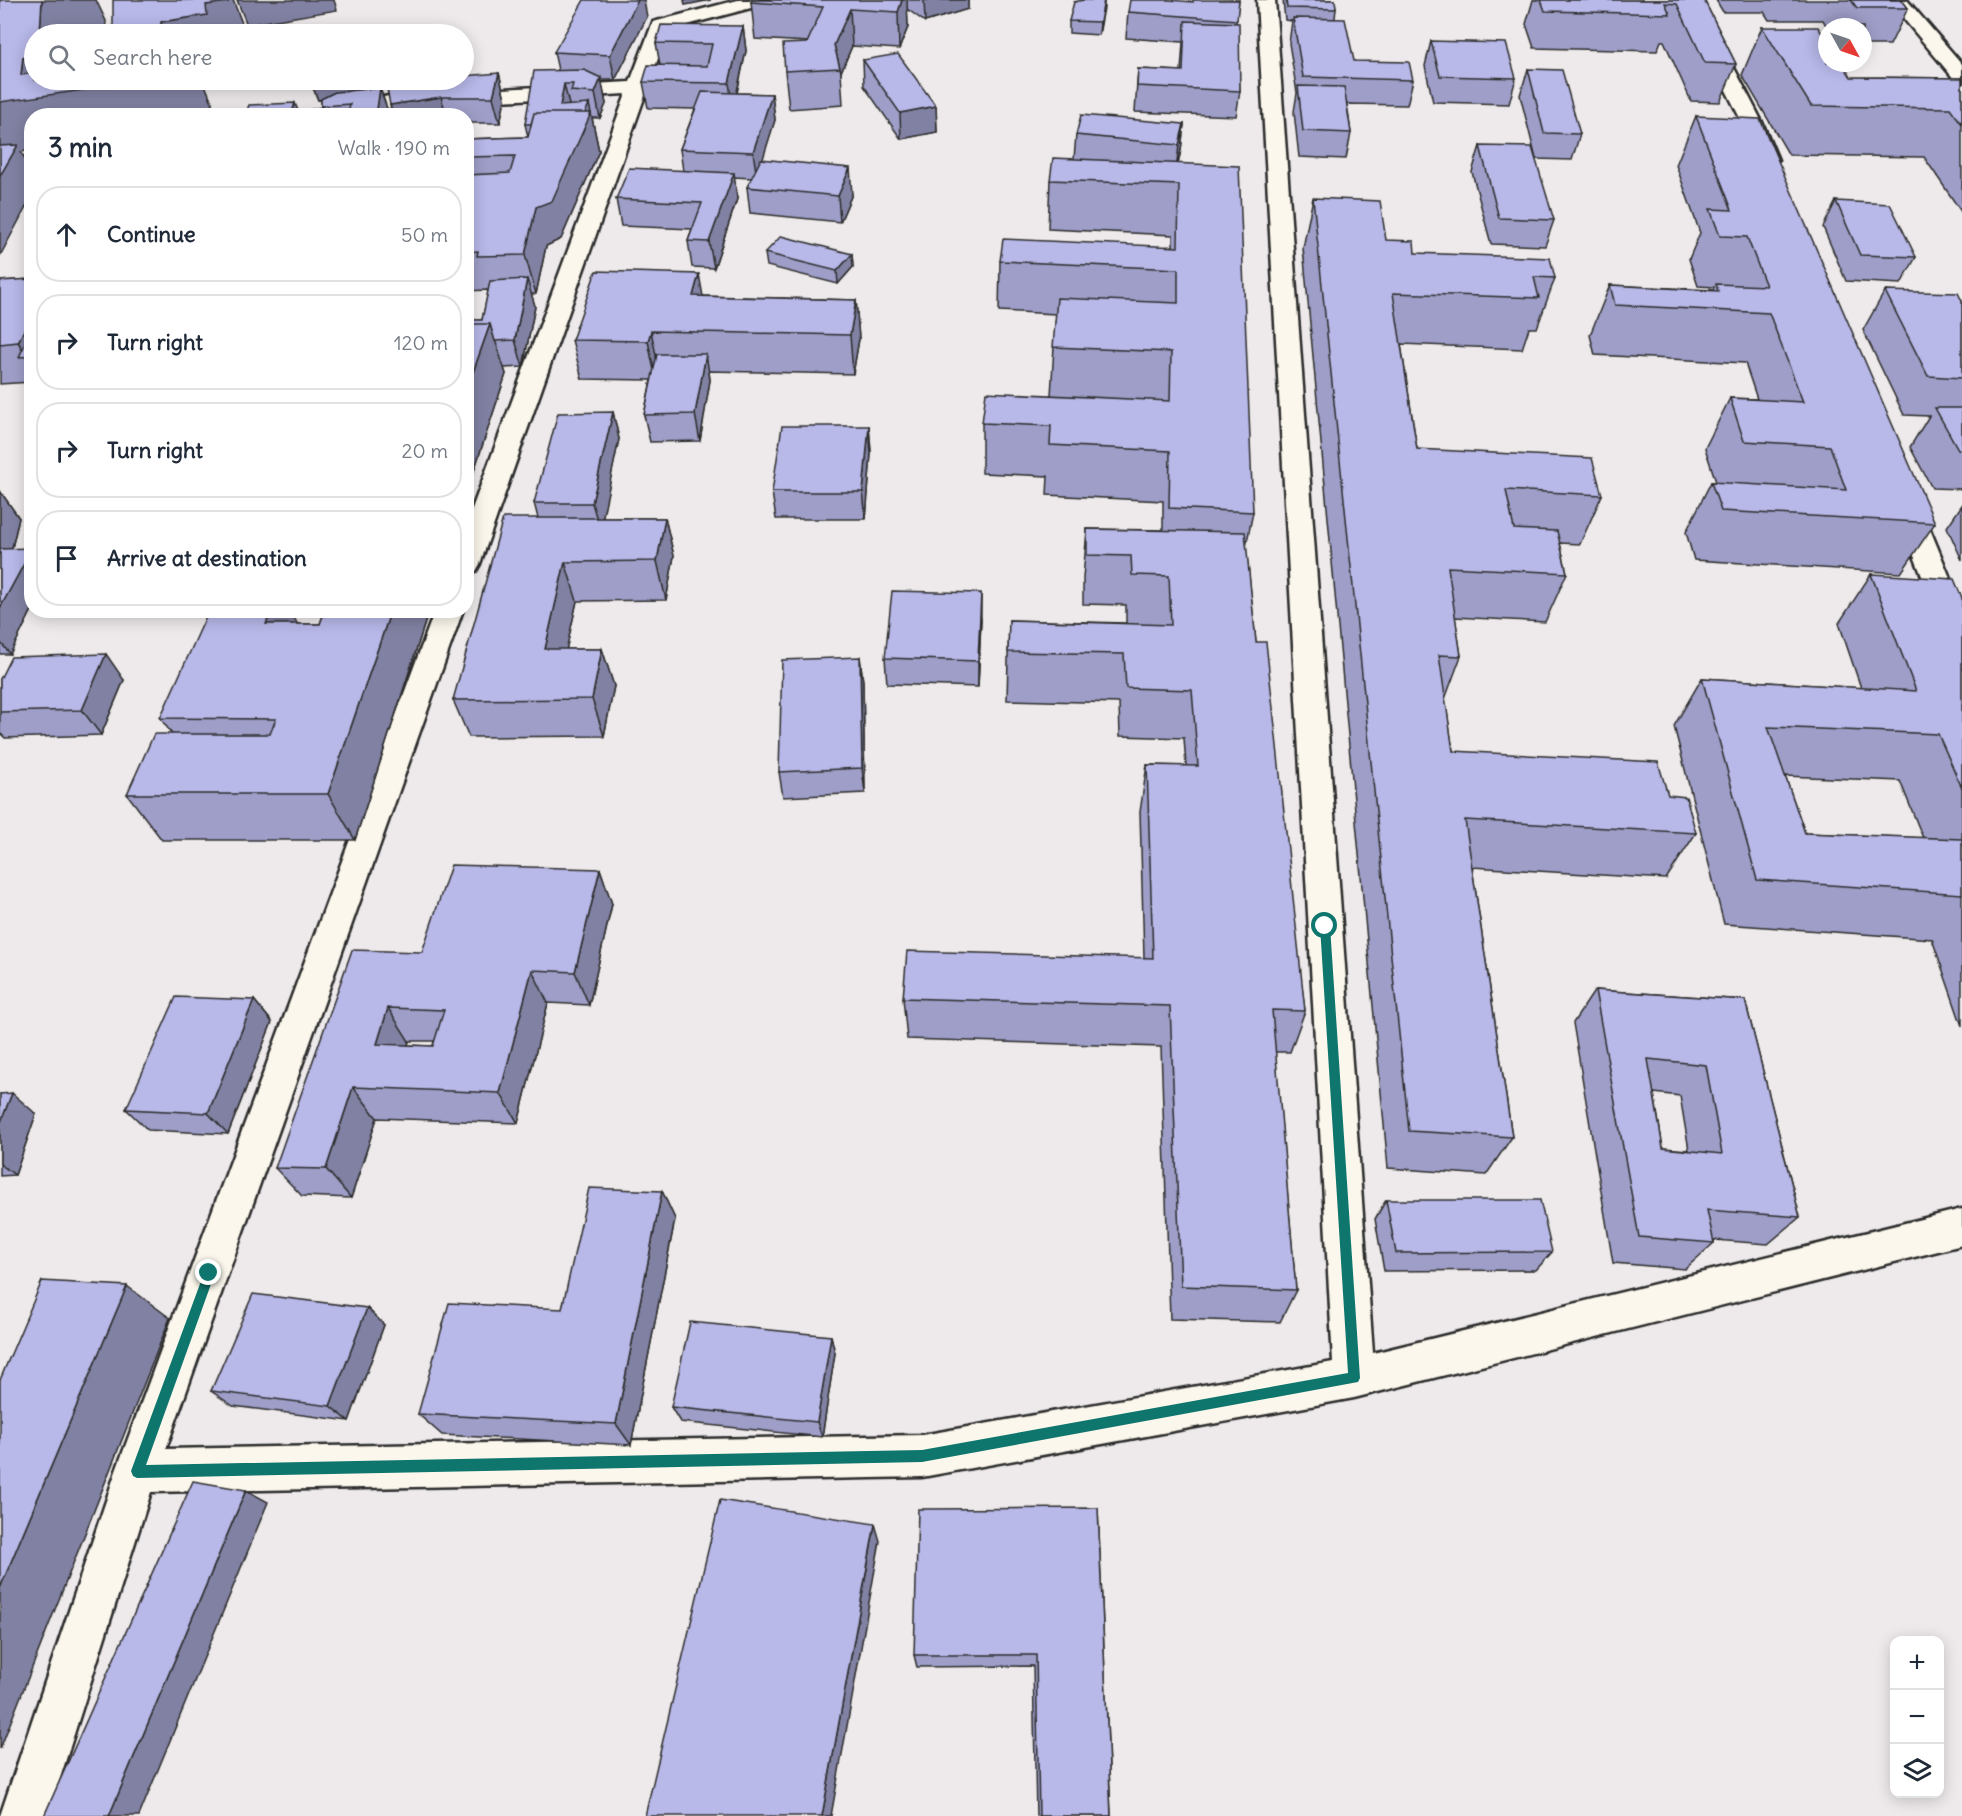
<!DOCTYPE html>
<meta charset="utf-8">
<style>
:root{--surface:#fff;--page:#f2f2f3;--text:#1f2937;--muted:#747a83;--line:#e0e1e3}
body{margin:0;font-family:Delius,sans-serif;background:var(--page);color:var(--text)}
.controls{position:absolute;right:18px;bottom:18px;display:grid;overflow:hidden;border-radius:12px;box-shadow:0 3px 15px #0003}
.controls button{width:54px;height:54px;display:grid;place-items:center;padding:0;border:0;border-bottom:2px solid var(--line);background:var(--surface);color:var(--text);font:30px sans-serif}
.compass{position:absolute;left:1818px;top:18px;width:54px;height:54px;border-radius:50%;background:var(--surface);box-shadow:0 3px 15px #0003;rotate:130deg}
.stop{position:absolute;width:18px;height:18px;margin:-14px;border:4px solid #0f766e;border-radius:50%;background:#fff}
.stop.end{background:#0f766e;border-color:#fff;box-shadow:0 2px 6px #0008}
.list{margin:0;padding:0;list-style:none}
h2{display:flex;justify-content:space-between;align-items:center;height:78px;margin:0;padding:0 24px;font-size:26px}
h2 small{font-size:20px;font-weight:400;color:var(--muted)}
.list li{display:grid;grid-template-columns:39px 1fr auto;gap:18px;align-items:center;box-sizing:border-box;height:96px;margin:0 12px 12px;padding:0 12px;border:2px solid var(--line);border-radius:24px}
.list b{display:block;font-size:22px;white-space:nowrap}
.list em{font-size:20px;font-style:normal;color:var(--muted)}
.icon{flex:none;width:33px;height:33px;fill:none;stroke:currentColor;stroke-width:2;stroke-linecap:round;stroke-linejoin:round}
.map{position:relative;flex:none;width:1962px;height:1816px;overflow:hidden}
.search{position:absolute;background:var(--surface);box-shadow:0 3px 15px #0003;left:24px;top:24px;width:450px;height:66px;display:flex;align-items:center;gap:15px;box-sizing:border-box;padding:0 21px;border-radius:33px;color:var(--muted);font-size:22px}
.panel{position:absolute;background:var(--surface);box-shadow:0 3px 15px #0003;left:24px;top:108px;width:450px;height:510px;border-radius:24px}
.map>svg:first-child{display:block}
</style>
<div class="map">
<svg width="1962" height="1816" viewBox="0 0 1962 1816">
<rect width="100%" height="100%" fill="#eeeaeb"/>
<filter id="ink" filterUnits="userSpaceOnUse"><feTurbulence type="fractalNoise" baseFrequency=".0167" numOctaves="2"/><feDisplacementMap in="SourceGraphic" scale="12" xChannelSelector="R" yChannelSelector="G"/><feConvolveMatrix kernelMatrix="1 2 1 2 8 2 1 2 1" color-interpolation-filters="sRGB"/></filter>
<g filter="url(#ink)">
<g fill="none" stroke-linecap="round" stroke-linejoin="round">
<defs>
<path id="minor" d="M738,0h31l-3,4 -98,26 -188,534 -4,7 -10,2v-48l160,-431 -232,13 -44,9h-44l3,-4 7,-2 78,-15 236,-13 23,-60z
M1257,0h18l98,1353 589,-144v36l-608,153 -432,79 -771,15 -103,324h-48l116,-345 319,-861h28l-297,839 756,-14 411,-73z
M1681,0h18l63,122 16,38 -3,4 -7,2 -7,-2 -3,-4 -16,-38z
M1905,491l9,3 4,6 44,107v45l-10,-3 -4,-7 -56,-142 4,-6z"/>
<path id="tertiary" d="M1888,0h19l55,64v18l-7,-2z"/>
</defs>
<!-- minor casing -->
<use href="#minor" stroke="#2b2b2b" stroke-width="5"/>
<!-- tertiary casing -->
<use href="#tertiary" stroke="#2b2b2b" stroke-width="5"/>
<!-- minor -->
<use href="#minor" fill="#fbf7ec" fill-rule="evenodd"/>
<!-- tertiary -->
<use href="#tertiary" fill="#fbf7ec" fill-rule="evenodd"/>
</g>
<!-- wall -->
<path fill="#9e9ec8" stroke="#2b2b2b" stroke-width="1.5" fill-rule="evenodd" d="M752,0h216v9l-43,13 -18,-13 1,18 -9,22 -47,-3 -11,26 2,33 -54,4 -4,-38 22,-29 -52,-3 -4,-37z
M1083,0h21l-5,35 -30,-2v-12z
M1239,0l-3,23 4,68 -4,25 -101,-4 3,-43 43,2 2,-29 -57,-4 2,-26 65,-10z
M1283,0h52l1,9 -1,9 19,43 59,19 -6,25 -60,-1 4,29 -5,26 -47,-2 -5,-45 3,-19 -8,-50 3,-22 -7,-1z
M1533,0h171l32,64 -16,38 -29,-1 -27,-60h-3l-4,10 -123,-3 -8,-24z
M1716,0h186l6,8 -18,37h-27v-18h-36l-4,-7h-54l-5,-8h-41z
M647,17l-32,63h-14l5,24 -6,14h-8l7,33 -38,88 -15,7 -10,48h-5l4,12 -12,61 -19,1 2,6 -40,121v-175h16l6,-27 -1,-3 -21,1v-152l62,-2 -3,-13 33,-54 -4,-18z
M743,26l3,25 -9,42 35,1 3,26 -13,39 90,35 -12,28 -90,-9 -3,-26 5,-9 -18,-1 3,22 -23,69 -22,-1 -4,-26 4,-12 -71,-3 -5,-27 67,-28 -3,-22 15,-40 -47,-1 -5,-26 17,-17 -4,-22z
M1762,27l89,50 111,1v135l-38,-56 -135,-2 -47,-80z
M1431,41l85,37 -7,26 -76,-2 -8,-36z
M863,60l73,46 1,26 -36,7 -37,-53z
M1528,69l52,65 -8,26 -36,-1 -16,-64z
M499,73l6,26 -5,24h-34v-7h-73l-3,-11z
M310,80h53l1,10 25,24 -1,2h-63l-4,-10v-6h-3z
M1696,116l239,407 -34,50 -207,-13 -8,-28 25,-50h5l-11,-34 25,-50 27,1 -12,-36 -150,-8 -5,-20 20,-50 103,5 1,-3 -16,-1 -9,-27 11,-26 -24,-68z
M1184,124l-3,26 -3,13 75,349 -7,35 10,95 49,369 -15,41h-15l21,238 -16,32 -110,-3 -9,-272 -254,-8 -4,-41 241,-40 -4,-146 7,-47 39,1 -2,-28 -64,-2 -1,-33 -112,-3 2,-80 117,3v-18l-43,-1v-26l4,-49 76,1v-29l-116,-6 1,-19 -66,-3v-50l69,-28 5,-81 -57,-3 1,-50 173,-15v-11l-125,-6 2,-49 24,-21 2,-24z
M1480,146l74,74 -9,26 -54,-2 -19,-72z
M1313,198l73,42 29,13 140,25 -18,50h-8l-7,21 -121,-5 16,105 185,46 -22,49 -20,-1 7,30 -22,49 -90,-5 6,39 -16,43 8,52 215,44 28,38 -30,46 -194,-12 40,270 -26,38 -98,-7 -85,-920z
M1836,201l80,56 -15,27 -55,-3 -23,-54z
M765,253l87,1 1,13 -15,17 -71,-18z
M32,279v103l-32,2v-103z
M1885,291l77,10v188l-30,-1 -22,-41 19,-31 -25,-1 -41,-85z
M703,296l153,4 3,39 -6,35 -144,-3 1,9 -10,61 -50,1 -6,-27 7,-35 -69,-1 -10,-39z
M613,412l6,27 -17,79h63l9,38 -8,44 -89,1 -11,48h36l12,37 -10,50 -135,1 -16,-37 85,-182 -4,-15z
M869,426l2,27 -5,66h-90l-4,-27z
M0,491l19,27 -7,30 20,62 -22,44h-10z
M1962,505v55l-15,-33z
M1871,574l91,24v428l-30,-87 -208,-15 -50,-198 28,-48 159,10 -22,-65zM1785,776l115,5 23,57 -118,-5z
M325,610h104l-74,230h-193l-35,-46 45,-60 -12,-16 137,-94h23z
M981,619l-3,68 -91,-3 -2,-26z
M860,657l3,25 2,111 -82,4 -4,-25z
M0,679l124,1 -23,55 -96,3 -5,-5z
M600,869l12,35 -23,101 -41,-2 -30,120 -141,-5 -26,80 -49,-2 -27,-28 147,-216zM409,1041h25l-1,5 -25,-1z
M1595,990l150,10 55,217 -32,27 -54,-4v3l-29,26 -72,-6 -40,-240zM1654,1093l26,3 9,54 -26,-2z
M254,1000l18,22 -44,112 -80,-4 -22,-21z
M0,1094l36,20 -21,61 -15,1z
M662,1191l13,28 -44,226 -189,-10 -24,-21 144,-105z
M1386,1200l166,52 -16,18 -152,1 -9,-52z
M367,1308l17,17 -35,96 -116,-15 -22,-15z
M831,1336l4,17 -13,84 -142,-15 -9,-15z
M1098,1508l13,308h-75l-3,-150 -116,1 -3,-12z"/>
<!-- shaded-wall -->
<path fill="#8181a3" stroke="#2b2b2b" stroke-width="1.5" d="M42,0h54l10,21 -1,13h-65z
M228,0h5l12,31v3h-84v-12l45,-17z
M237,0h97l3,10 -90,15z
M638,0h6l3,17 -32,63 -5,-25z
M684,0h27l-26,5z
M902,0h5l1,27 -9,22 -1,-37z
M924,0h44v9l-43,13z
M1104,0v8l-5,27 1,-13z
M850,9l2,37 -11,26 -1,-4 -6,-23z
M743,26l3,25 -13,58 -4,-26z
M34,55v25h169l9,22 1,14h-181v34l-11,2 11,19v25l-32,60v-154l21,-27 2,-18z
M499,73l6,26 -5,24 -7,-26z
M601,78l5,26 -6,14 -5,-25z
M310,80h53l1,14 -46,6z
M564,84l6,25 -10,-3z
M380,88l9,26 -1,2h-12z
M772,94l3,26 -18,58 -4,-26z
M441,97l6,19h-54l-3,-11z
M295,103l5,13h-9z
M589,104l10,47 -38,88 -15,7 -10,48 -11,-39 11,-48z
M936,106l1,26 -36,7 -1,-26z
M1184,124l-3,26 -5,21 3,-26z
M850,168l2,26 -12,28 -2,-26z
M734,173l3,26 -23,69 -5,-26z
M852,254l1,13 -15,17 -1,-13z
M699,274l7,39 -13,-17z
M527,279l8,27 -12,61 -8,-27z
M856,300l3,39 -6,35 -3,-39z
M32,314v42l-5,1 -9,-15z
M490,324l16,50 -40,121v-103z
M651,331l8,39 -3,10 -8,-39z
M706,354l4,26 -10,61 -5,-27z
M613,412l6,27 -19,91 -8,-27z
M869,426l2,27 -5,66 -3,-27z
M0,491l19,27 -9,38 -10,2z
M665,518l9,38 -8,44 -9,-39z
M32,549v61l-22,44 -10,-12v-34z
M565,562l12,39 -19,86 -13,-38z
M981,593v26l-3,68v-26z
M272,610h18l16,30 -40,-16z
M391,610h38l-74,230 -27,-46z
M602,649l12,37 -10,50 -12,-37z
M106,654l18,26 -23,55 -19,-25z
M860,657l3,25 2,111 -3,-25z
M600,869l12,35 -23,101 -14,-33z
M532,970l16,33 -30,120 -18,-30z
M254,1000l18,22 -44,112 -20,-21z
M388,1008l21,33 -10,35 -22,-32z
M353,1087l24,31 -26,80 -25,-29z
M12,1093l24,21 -21,61 -15,-11v-40z
M662,1191l13,28 -44,226 -15,-21z
M127,1286l43,32 -170,431v-161z
M367,1308l17,17 -35,96 -19,-15z
M831,1336l4,17 -13,84 -5,-15z
M246,1490l22,12 -129,314h-30z
M875,1524l5,17 -49,275h-9z"/>
<!-- building -->
<path fill="#b8b8e9" stroke="#2b2b2b" stroke-width="1.5" fill-rule="evenodd" d="M0,0h42l-2,34h-6v21l-11,2 -2,18 13,-2v7h119l-153,22z
M113,0h115v2l-22,3 1,10 -46,7v12h-78l30,-4z
M584,0h54l-28,55 -56,-3z
M752,0h150l-4,12 -48,-3 -16,36 6,23 -55,3 -2,-27 24,-1 16,-36 -72,-5z
M1083,0h21l-4,22 -31,-1 5,-19z
M1130,0h40l23,2v-2h46l-2,20 -109,-8z
M1286,0h49l1,9 -49,-1z
M1541,0h163l32,64 -31,-1 -28,-59 -12,-1 5,11 -125,-3z
M1851,0h51l6,8h-51z
M1293,18l52,1 9,42 55,1 4,18 -110,-3z
M1185,21l54,2 1,68 -103,-5 1,-17 45,2z
M661,25l82,1 -14,57 -86,-1 5,-17 59,1 5,-22 -56,-1z
M1762,27h56l9,14v22h15l9,14 111,1v46l-12,-16 -139,-2z
M1431,41l75,2 10,35 -76,-2z
M898,54l38,52 -36,7 -37,-53z
M1528,69l34,1 18,64 -36,-1z
M584,70l17,8 -6,15 -24,-2 2,-7h-9l-4,22 29,-2 -4,9h-51l-3,11h-6l9,-53z
M499,73l-6,24h-52l-51,8 -4,-22 41,-3h37v-4z
M1298,86l46,1 7,46 -48,-2z
M380,88l-4,28h-28l2,-12 -29,2v-7l14,-7z
M702,92l70,2 -19,58 -73,-3z
M295,103l-4,13h-46l4,-11z
M534,113h57l-39,88 -16,6 -11,48 -48,1 1,-5 -12,1v-77l44,-2 5,-17 -49,1v-18l62,-2z
M1081,115l103,9 -5,21 -103,-10z
M1696,116l64,3 175,404 -214,-12 -10,-29 135,8 -16,-44 -86,-5 -14,-43 73,4 -34,-89 -154,-8 -5,-20 108,6 -2,-7 50,2 -19,-49 -27,-1 -10,-27 22,1z
M18,145l-18,31v-30z
M1480,146l52,1 22,73 -55,-2z
M1053,158l186,8 14,346 -84,-4 1,-57 -120,-6 1,-19 -69,-3 4,-31 184,9 1,-49 -118,-5 4,-49 121,5v-34l-178,-8 3,-22 175,8 1,-62 -129,-5z
M761,159l89,9 -12,28 -91,-9z
M629,168l105,5 -25,69 -21,-1 14,-38 -86,-4z
M1313,198l67,3 6,39 28,1 1,12 135,5 5,20 -21,-1 5,21 -146,-5 24,156 175,9 10,37 -96,-5 8,39 43,2 10,42 -119,-6 13,89 -22,-1 14,96 205,11 10,33 18,2 10,36 -231,-13 47,317 -103,-6z
M1836,201l54,3 26,53 -56,-2z
M781,236l71,18 -15,17 -72,-18z
M596,271l103,3 -6,22 163,4 -6,35 -199,-4 -3,10 -76,-1z
M32,279v35l-14,28 -18,2v-63z
M527,279l-12,61 -20,1 -5,-17h-24v-4h16l8,-39z
M1885,291l73,2 4,8v77l-34,-2z
M466,324h24l-24,68z
M32,329v27l-13,1z
M657,354h49l-11,60 -51,1z
M1935,408h27v42l-4,-1z
M613,412l-21,91h-58l24,-90z
M782,426h87l-6,66h-91z
M503,518h162l-8,43 -92,1 -20,87h57l-10,50 -139,1z
M1087,529l158,3 11,110h10l39,369 -33,-1 24,280 -115,-4 -11,-280 -267,-8 4,-47 246,7 -6,-193 51,1 -6,-76 -66,-2 -2,-34 -116,-2 1,-32 162,5 -2,-49 -37,-1 -1,-19 -44,-1z
M32,548v1l-32,59v-59z
M1871,574l83,5 8,19v190l-24,-54 -170,-7 37,106 157,6v55l-205,-14 -55,-202 214,13z
M892,591l89,2 -3,68 -93,-3z
M209,610h63l-6,14h54l5,-14h66l-63,184h-201l27,-60h116l6,-15 -116,-1z
M106,654l-24,56 -82,2v-33l11,-22z
M860,657l2,111 -83,4 3,-112z
M451,865l149,4 -25,103 -43,-2 -32,123 -147,-6 -27,82 -51,-1 77,-218 70,2zM388,1008l56,2 -11,36 -56,-2z
M1595,990l150,10 55,217 -93,-7 7,33 -75,-6zM1648,1059l58,6 16,89 -59,-6z
M176,997l78,3 -46,113 -82,-4z
M12,1093l-12,31v-30z
M589,1188l73,3 -46,233 -198,-10 31,-111 113,6z
M1386,1200h154l12,52 -156,1z
M42,1281l85,5 -127,302v-208z
M253,1294l114,14 -37,98 -119,-15z
M690,1322l141,14 -14,86 -146,-15z
M193,1481l53,9 -137,326h-65z
M720,1500l155,24 -53,292h-177z
M1098,1508l13,308h-72l-3,-161h-122l4,-146z"/>
</g>
<!-- route -->
<path fill="#0f766e" d="M1325,922l5,4 30,452 -2,4 -436,80 -785,16 -4,-2 -2,-5 73,-198 5,-6 6,6 -69,192 776,-15 426,-77 -28,-447z"/>
</svg>
<div class="controls">
<button>+</button>
<button>−</button>
<button><svg class="icon" aria-label="layers" viewBox="0 0 24 24"><path d="M12 4l9 5-9 5-9-5zM3 14l9 5 9-5"/></svg></button>
</div>
<svg class="compass" viewBox="-18 -18 36 36"><path d="M0-13l5 13h-10z" fill="#e53935"/><path d="M0 13l5-13h-10z" fill="#747a83"/></svg>
<div class="stop" style="left:1325px;top:926px"></div>
<div class="stop end" style="left:209px;top:1273px"></div>
<div class="search"><svg class="icon" aria-label="search" viewBox="0 0 24 24"><circle cx="10" cy="10" r="6"/><path d="M15 15l6 6"/></svg>Search here</div>
<section class="panel">
<h2>3 min<small>Walk · 190 m</small></h2>
<ul class="list">
<li><svg class="icon" aria-label="ahead" viewBox="0 0 24 24"><path d="M12 20V5M6 11l6-6 6 6"/></svg><div><b>Continue</b></div><em>50 m</em></li>
<li><svg class="icon" aria-label="right" viewBox="0 0 24 24"><path d="M7 20v-9h11M14 6l5 5-5 5"/></svg><div><b>Turn right</b></div><em>120 m</em></li>
<li><svg class="icon" aria-label="right" viewBox="0 0 24 24"><path d="M7 20v-9h11M14 6l5 5-5 5"/></svg><div><b>Turn right</b></div><em>20 m</em></li>
<li><svg class="icon" aria-label="arrive" viewBox="0 0 24 24"><path d="M6 21V4h12l-3 4 3 4H6"/></svg><div><b>Arrive at destination</b></div></li>
</ul>
</section>
</div>
